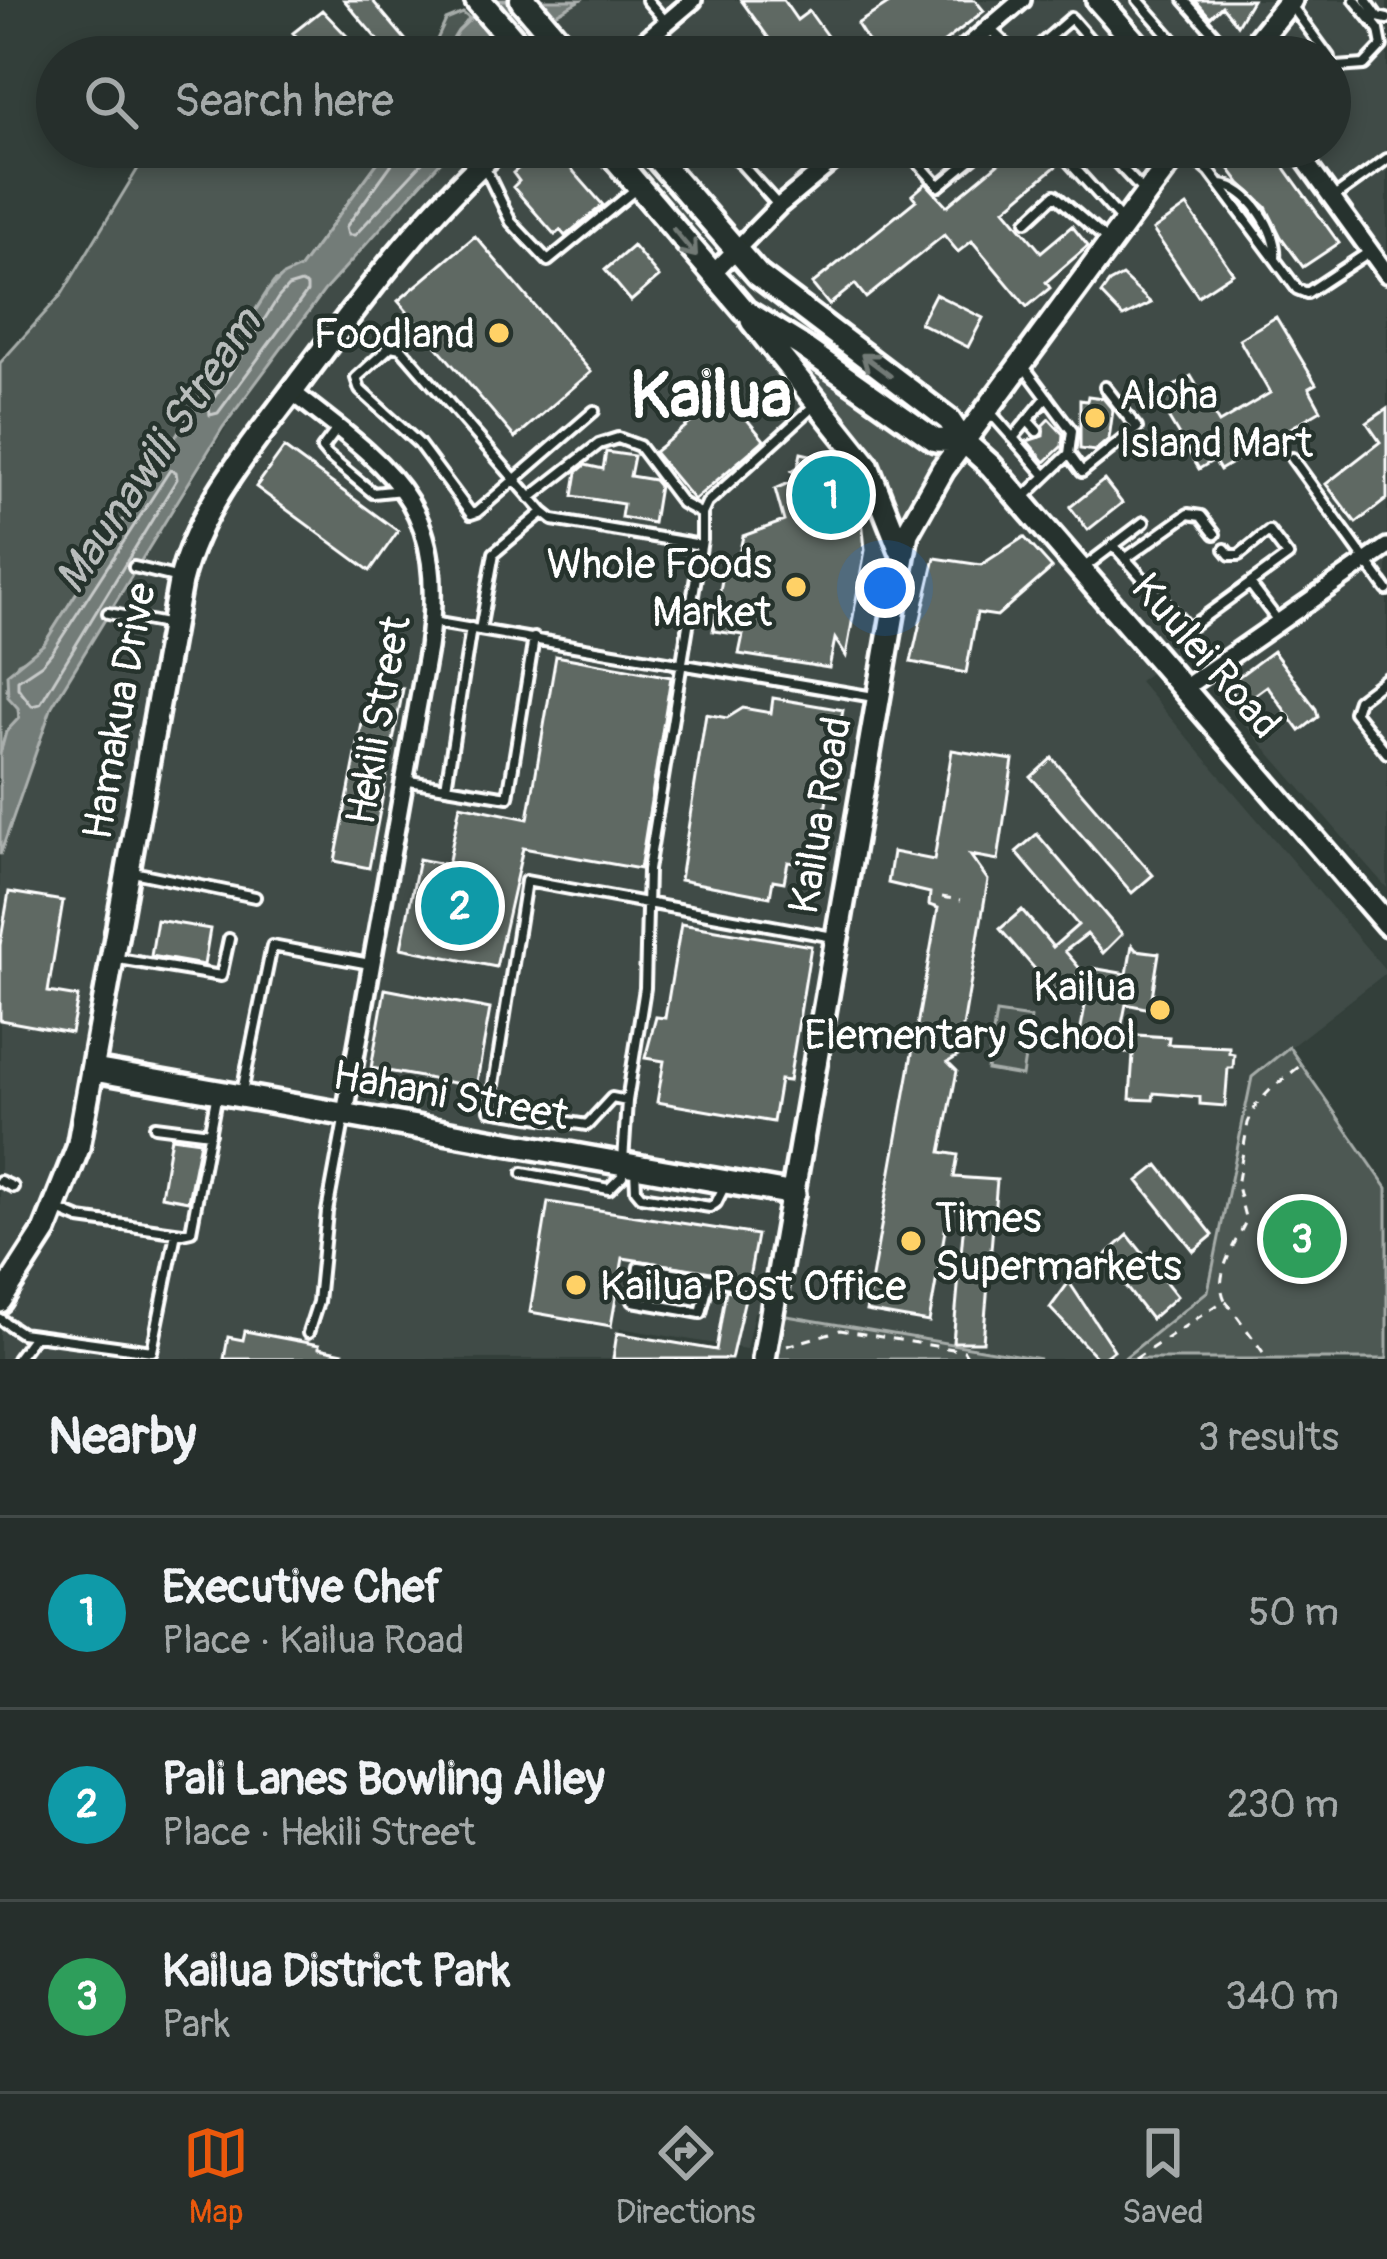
<!DOCTYPE html>
<meta charset="utf-8">
<style>
:root{--surface:#262f2c;--page:#2e3734;--text:#f1f3f6;--muted:#a4a9a9;--line:#424a48;--accent:#ea580c}
body{margin:0;font-family:Pangolin,sans-serif;background:var(--page);color:var(--text)}
.you{position:absolute;left:885px;top:588px;width:42px;height:42px;margin:-30px;border:9px solid #fff;border-radius:50%;background:#1a73e8;box-shadow:0 0 0 18px #1a73e833}
.badge{display:grid;place-items:center;width:78px;height:78px;border-radius:50%;background:var(--accent);color:#fff;font-size:39px;font-weight:700}
.pin{position:absolute;translate:-50% -50%;border:6px solid #fff;box-shadow:0 3px 12px #0006}
.list{margin:0;padding:0;list-style:none}
h2{display:flex;justify-content:space-between;align-items:center;height:156px;margin:0;padding:0 48px;font-size:51px}
h2 small{font-size:39px;font-weight:400;color:var(--muted)}
.list li{display:grid;grid-template-columns:78px 1fr auto;gap:36px;align-items:center;box-sizing:border-box;height:192px;padding:0 48px;border-top:3px solid var(--line)}
.list b{display:block;font-size:45px;white-space:nowrap}
.list p{margin:0;font-size:39px;white-space:nowrap;color:var(--muted)}
.list em{font-size:39px;font-style:normal;color:var(--muted)}
.icon{flex:none;width:66px;height:66px;fill:none;stroke:currentColor;stroke-width:2;stroke-linecap:round;stroke-linejoin:round}
.map{position:relative;flex:none;width:1387px;height:1359px;overflow:hidden}
.search{position:absolute;background:var(--surface);box-shadow:0 6px 18px #0003;left:36px;right:36px;top:36px;height:132px;display:flex;align-items:center;gap:30px;box-sizing:border-box;padding:0 42px;border-radius:66px;color:var(--muted);font-size:45px}
.sheet{height:732px;background:var(--surface)}
nav{display:flex;justify-content:space-around;align-items:center;box-sizing:border-box;height:168px;border-top:3px solid var(--line);background:var(--surface);font-size:33px;color:var(--muted)}
nav a{display:grid;justify-items:center;gap:6px}
nav .on{color:var(--accent)}
.map>svg:first-child{display:block}
</style>
<div class="map">
<svg width="1387" height="1359" viewBox="0 0 1387 1359">
<rect width="100%" height="100%" fill="#333f3a"/>
<filter id="ink" filterUnits="userSpaceOnUse"><feTurbulence type="fractalNoise" baseFrequency=".00833" numOctaves="2"/><feDisplacementMap in="SourceGraphic" scale="24" xChannelSelector="R" yChannelSelector="G"/><feConvolveMatrix kernelMatrix="1 2 1 2 8 2 1 2 1" color-interpolation-filters="sRGB"/></filter>
<g filter="url(#ink)">
<!-- built -->
<path fill="#404c47" d="M580,0h807v888l-206,-237 -42,30 248,291 -135,105 -44,214 -85,68h-83l-286,-47 -8,37 -126,-21 -6,31h-614v-504l41,-123 11,-26 203,-325 105,-134 94,-100h876v-90h-828l28,-29z"/>
<!-- green -->
<path fill="#4d5853" stroke="#a6aca9" stroke-width="3" d="M463,13l6,5 -27,39h-13l17,-37z
M157,147h232l-89,121 -26,14 -6,8 -224,354 -9,11 -17,8 -12,26 12,19 1,10 -13,14 -6,22v-391l62,-69 86,-142z
M800,345l133,93 30,3 -62,110 -22,-63 -104,-137z
M996,1013l35,5 -9,58 -35,-6z
M1289,1047l98,141v171h-264l85,-68 44,-214z
M781,1315l259,44h-266z"/>
<!-- water -->
<path fill="#737b78" stroke="#abb0ae" stroke-width="3" d="M490,0h90l-50,29 -28,28h-60l16,-26z
M389,147h65l-130,144 -101,136 -171,279 -52,149v-101l6,-22 13,-14 -1,-10 -10,-11 -1,-23 37,-30 224,-353 15,-15 17,-8z"/>
<g fill="none" stroke-linecap="round" stroke-linejoin="round">
<!-- shore -->
<path stroke="#c7cac9" stroke-width="3" d="M398,147l-2,11 -50,69 2,8h7l82,-88
M301,283l6,3v6l-89,121 -8,2 -1,-9 69,-108 10,-11z
M170,470l6,2 1,7 -137,225 -8,2 -14,-18v-8l24,-16 11,-13z"/>
</g>
<!-- building -->
<path fill="#5f6964" stroke="#fff" stroke-width="3" d="M344,0h28l43,51 -7,6h-16z
M741,0h42l14,20 12,-9 33,46h-95l23,-17z
M894,0h81l9,11 -59,46h-47l-21,-33z
M1195,0h57l-15,25 -15,-19 -12,11z
M322,10l45,47h-17l-15,-17 -16,12 -3,-4 -4,4 -19,-19z
M1077,38l17,19h-39z
M543,147h9l51,58 -38,31 -5,-6 -5,5 -42,-48 6,-6 -6,-8z
M1018,147h61l-74,62 36,43 31,-26 16,20 -42,36 4,6 -23,19 -55,-66 -14,11 -14,-17 -78,63 -11,-14 -26,21 -17,-21 104,-84 -4,-5 14,-12 21,23z
M1113,147h46l-26,22z
M1213,147h57l69,96 -36,24 -22,-30 -15,-30 -26,-24z
M1187,206l46,67 -35,23 -45,-66z
M475,236l116,136 -76,66 -117,-137z
M633,246l26,31 -28,24 -26,-31z
M1122,276l29,27 -28,14 -22,-23 8,-11z
M935,294l48,24 -15,29 -48,-24z
M1276,317l40,67 -7,4 12,22 -101,60 -6,-10 -15,9 -43,-72 35,-21 28,47 51,-30 -31,-54z
M726,394l38,46 -70,60 -40,-48z
M1088,396l15,2 10,12 -4,29 -14,12 -15,-2v-49l7,1z
M1387,409v90l-31,24 -30,-39 54,-42 -13,-19z
M1049,419l14,15 -1,12 -17,16 -18,-21 16,-5v-11z
M284,448l114,83 -28,40 -114,-84z
M606,452l28,4 -4,20 24,4 5,6 -6,37 -32,-6 2,-13 -50,-8 4,-24 8,-7 18,4z
M801,453l23,5 38,61 3,31 -19,106 -11,-17 -6,29 -90,-14 4,-19 -30,-4 13,-74 12,2 5,-23 41,-15 -9,-32 25,-11 -8,-7 6,-4z
M1104,480l18,23 -34,27 -18,-23z
M1024,537l28,31 -55,48 -20,-3 -11,60 -55,-11 24,-104 46,7z
M1273,651l43,58 2,8 -18,14 -33,-45 -26,19 -14,-20z
M556,656l115,21 -31,192 -117,-21 -27,119 -95,-19 18,-89 29,6 12,-60 68,14z
M370,683l33,6 -34,179 -34,-7z
M773,698l70,12 -28,156 -27,-4 -4,20 -11,-2 -3,17 -90,-17 26,-166 21,4 16,-10 28,5z
M952,750l61,10 -15,100 -28,-5 18,25 -30,176 -10,6 9,9 -16,81 17,3 -4,22 43,3 -14,162h-30l12,-132 -16,-2 -20,114 -63,-11 72,-403 -9,-3 1,-12 -42,-10 5,-31 41,8z
M1052,758l101,117 -21,18 -101,-116z
M1037,834l85,100 -19,19 -16,-19 -22,17 17,20 -26,22 -56,-64 22,-19 31,37 25,-22 -62,-73z
M9,892l54,9 -15,91 30,5 -7,36 -71,-13v-75z
M157,920l53,9 -6,36 -53,-9z
M681,924l130,22 -22,135 -9,-1 -7,42 -116,-20 7,-41 -19,-3 11,-41 9,1z
M1132,945l4,5 23,3 -9,56 -24,-5 -6,30 49,3 -1,7 61,3v6l5,1 -1,14h-5l-3,38 -25,-2v-7l-46,-4 -1,7 -23,-1 3,-45 -55,-10 14,-76 35,6z
M385,989l105,20 -14,78 -105,-19z
M171,1137l29,4 -12,60 -27,-5z
M1158,1165l55,70 -19,16 -56,-70z
M548,1202l209,33 -8,43 -126,-20 -12,68 -81,-14z
M1128,1235l49,61 -26,23 -48,-61z
M1069,1282l45,68 -12,9h-4l-48,-51z
M726,1290l20,4 -15,65h-118l4,-26 99,17z
M245,1331l74,14v3l24,5 -1,6h-118l4,-22 15,3z"/>
<g fill="none" stroke-linecap="round" stroke-linejoin="round">
<defs>
<path id="lane" d="M647,0l19,22
M1138,0l50,57
M1184,0l39,44 2,8 -4,5
M1366,0l12,17 9,2
M1291,5l38,52
M990,29l29,28
M1265,35l17,22
M1026,57l45,-39 34,39
M1116,57l17,-14
M1337,67l27,-2 18,-19 -3,-16 -24,-30
M726,147l52,58
M904,147l35,39 47,-39
M1102,147l43,46
M1183,149l27,23 87,117 10,4 62,-41
M1070,163l54,60
M484,166l27,56 37,39 89,-73
M1221,185c28,2 57,46 54,73
M1334,197l53,-38
M1027,221l28,-26 54,47
M990,412l23,26 34,-41
M1027,420l10,11
M337,429l-15,20 5,6 46,38 29,-3
M1013,438l33,38
M1069,454l13,18 55,-44 -32,-41
M1292,458l95,132
M530,498l69,-54 19,-6 21,8 43,57 20,11
M1022,499l47,-45 3,-23 -50,-67
M543,512l10,8 148,25
M1113,545l73,81 7,-1 95,-69 -19,-25 -30,24h-9l-5,-6
M1125,559l63,-45 13,2 14,18
M134,567l45,11
M1082,569l62,-47
M1250,584l28,37
M108,613l63,12
M432,622l442,75
M480,630l14,-77 49,-41 -142,-164 -10,-2 -35,32 4,12 59,54 52,70 6,-2 117,-101
M1387,678l-29,22 -4,12 33,41
M403,780l105,17 26,-159
M446,787l25,-159
M133,872l122,25
M118,959l103,17 8,-37
M242,1092l30,-146 98,18
M627,1101l-15,-3 -25,27 -97,-15 36,-229 307,56
M155,1126l55,7
M635,1169l1,21 5,6 69,11 6,-4 10,-20
M523,1173l86,16 13,-13 5,-75 18,-113 3,-118 54,-330v-26l5,-11 110,-100
M0,1181l13,6
M56,1209l24,10 102,14 9,-2 26,-138
M709,1280l-8,33 -68,-12 6,-34 134,23
M0,1319l21,14 131,18 24,-118
M308,1333l10,-31 9,-90 18,-97
M17,1359l17,-23"/>
<path id="street" d="M626,57l67,-57
M955,57l67,-57
M1295,147l92,127
M711,275l68,-69 71,-59
M292,392c104,80 156,113 136,256l-83,466
M1183,689l204,-142"/>
<path id="secondary" d="M1098,0l50,57
M1245,57l46,-57
M605,147l140,164 55,34 135,95 28,1
M647,147l111,128 191,145 14,21 28,25 396,458
M752,321l115,144 34,86
M94,1070l700,124
M0,1301l45,-70 33,-83 102,-566c20,-79 74,-139 122,-204 61,-81 121,-163 198,-231
M764,1359l143,-826 36,-64 238,-322"/>
<path id="primary" d="M478,0l49,57
M523,0l48,57"/>
</defs>
<!-- lane casing -->
<use href="#lane" stroke="#fff" stroke-width="16"/>
<!-- street casing -->
<use href="#street" stroke="#fff" stroke-width="24"/>
<!-- secondary casing -->
<use href="#secondary" stroke="#fff" stroke-width="30"/>
<!-- primary casing -->
<use href="#primary" stroke="#fff" stroke-width="33"/>
<!-- path -->
<path stroke="#fff" stroke-width="3" stroke-dasharray="9 9" stroke-linecap="butt" d="M942,897l19,3
M1226,1301l42,58
M787,1346l53,-16 124,21 5,8
M1135,1359l90,-59c-12,-24 10,-56 21,-79l-9,-35 11,-63 8,-18 16,-17 33,-26"/>
<!-- lane -->
<use href="#lane" stroke="#26332d" stroke-width="8"/>
<!-- street -->
<use href="#street" stroke="#26332d" stroke-width="15"/>
<!-- secondary -->
<use href="#secondary" stroke="#26332d" stroke-width="21"/>
<!-- primary -->
<use href="#primary" stroke="#26332d" stroke-width="24"/>
</g>
<!-- one-way arrows -->
<defs><path id="oneway-shaft" d="M-6 0H5M1.5-3L5.5 0L1.5 3" fill="none" stroke-width="1.6" stroke-linecap="round" stroke-linejoin="round" transform="scale(3)"/></defs>
<g stroke="#727a76">
<use href="#oneway-shaft" transform="translate(685 243) rotate(50)"/>
<use href="#oneway-shaft" transform="translate(876 365) rotate(-143)"/>
</g>
</g>
<!-- markers -->
<g fill="#ffd166" stroke="#26332d" stroke-width="4.5">
<circle cx="499" cy="333" r="12"/>
<circle cx="1095" cy="418" r="12"/>
<circle cx="796" cy="587" r="12"/>
<circle cx="1160" cy="1010" r="12"/>
<circle cx="911" cy="1241" r="12"/>
<circle cx="576" cy="1285" r="12"/>
</g>
<g text-anchor="middle" stroke-width="9" stroke-linejoin="round" paint-order="stroke">
<!-- poi labels -->
<g font-size="42" fill="#fff" stroke="#26332d" text-anchor="end">
<text x="475" y="348">Foodland</text>
<text x="1119" y="409" text-anchor="start">Aloha<tspan x="1119" dy="48">Island Mart</tspan></text>
<text x="772" y="578">Whole Foods<tspan x="772" dy="48">Market</tspan></text>
<text x="1136" y="1001">Kailua<tspan x="1136" dy="48">Elementary School</tspan></text>
<text x="935" y="1232" text-anchor="start">Times<tspan x="935" dy="48">Supermarkets</tspan></text>
<text x="600" y="1300" text-anchor="start">Kailua Post Office</text>
</g>
<!-- street labels -->
<g font-size="42" fill="#fff" stroke="#26332d">
<text transform="translate(1207 655) rotate(49)" y="15">Kuulei Road</text>
<text transform="translate(118 711) rotate(-80)" y="15">Hamakua Drive</text>
<text transform="translate(377 720) rotate(-80)" y="15">Hekili Street</text>
<text transform="translate(819 815) rotate(-80)" y="15">Kailua Road</text>
<text transform="translate(451 1094) rotate(10)" y="15">Hahani Street</text>
</g>
<!-- water labels -->
<g font-size="45" font-style="italic" fill="#b9bdbc" stroke="#26332d">
<text transform="translate(157 450) rotate(-56)" y="16">Maunawili Stream</text>
</g>
<!-- town labels -->
<g font-size="66" font-weight="bold" fill="#fff" stroke="#26332d">
<text x="711" y="417">Kailua</text>
</g>
</g>
</svg>
<div class="you"></div>
<div class="pin badge" style="left:831px;top:495px;background:#0f9aa8">1</div>
<div class="pin badge" style="left:460px;top:906px;background:#0f9aa8">2</div>
<div class="pin badge" style="left:1302px;top:1239px;background:#2e9e5b">3</div>
<div class="search"><svg class="icon" aria-label="search" viewBox="0 0 24 24"><circle cx="10" cy="10" r="6"/><path d="M15 15l6 6"/></svg>Search here</div>
</div>
<section class="sheet">
<h2>Nearby<small>3 results</small></h2>
<ul class="list">
<li><span class="badge" style="background:#0f9aa8">1</span><div><b>Executive Chef</b><p>Place · Kailua Road</p></div><em>50 m</em></li>
<li><span class="badge" style="background:#0f9aa8">2</span><div><b>Pali Lanes Bowling Alley</b><p>Place · Hekili Street</p></div><em>230 m</em></li>
<li><span class="badge" style="background:#2e9e5b">3</span><div><b>Kailua District Park</b><p>Park</p></div><em>340 m</em></li>
</ul>
</section>
<nav>
<a class="on"><svg class="icon" aria-label="map" viewBox="0 0 24 24"><path d="M3 6l6-2 6 2 6-2v14l-6 2-6-2-6 2zM9 4v14M15 6v14"/></svg>Map</a>
<a><svg class="icon" aria-label="directions" viewBox="0 0 24 24"><path d="M12 3l9 9-9 9-9-9zM9 14v-3h6M13 9l2 2-2 2"/></svg>Directions</a>
<a><svg class="icon" aria-label="saved" viewBox="0 0 24 24"><path d="M7 4h10v16l-5-4-5 4z"/></svg>Saved</a>
</nav>
